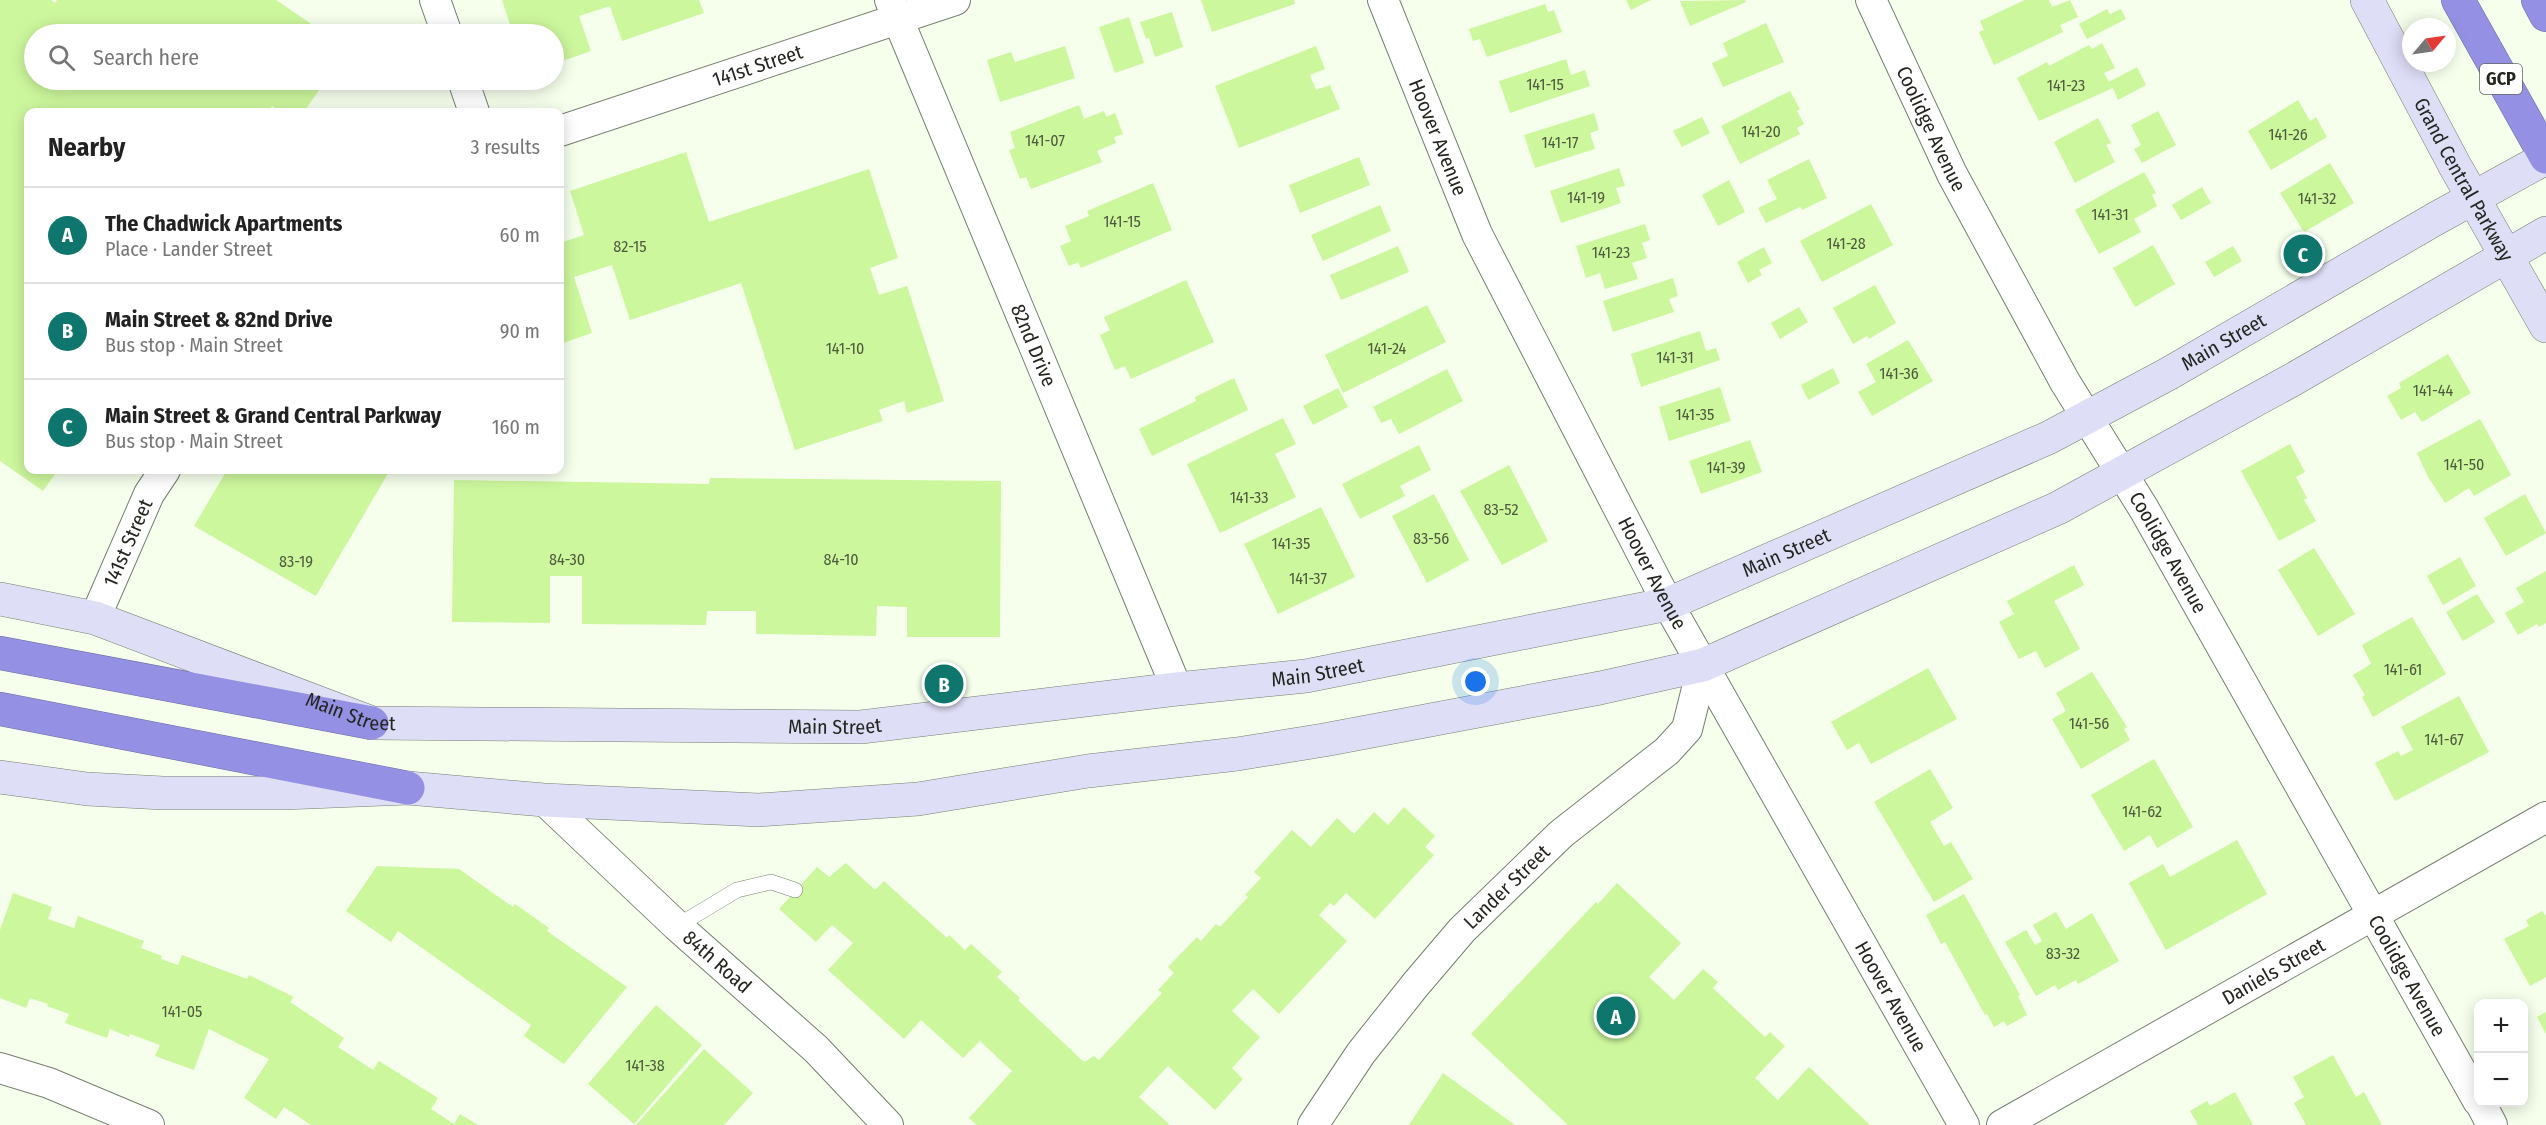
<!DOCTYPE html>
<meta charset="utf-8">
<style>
:root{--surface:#fff;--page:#f6f6f6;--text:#222;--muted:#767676;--line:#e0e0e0;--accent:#0f766e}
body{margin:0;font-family:"Fira Sans Condensed",sans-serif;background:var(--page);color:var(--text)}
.controls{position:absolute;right:18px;bottom:18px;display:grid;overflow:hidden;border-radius:12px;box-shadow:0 3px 15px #0003}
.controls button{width:54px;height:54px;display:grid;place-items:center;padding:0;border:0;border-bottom:2px solid var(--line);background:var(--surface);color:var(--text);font:30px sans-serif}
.compass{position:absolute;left:2402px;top:18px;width:54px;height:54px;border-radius:50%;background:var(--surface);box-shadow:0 3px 15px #0003;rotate:61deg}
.you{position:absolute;left:1476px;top:682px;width:21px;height:21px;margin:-15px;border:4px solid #fff;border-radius:50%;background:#1a73e8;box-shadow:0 0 0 9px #1a73e833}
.badge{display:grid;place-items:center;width:39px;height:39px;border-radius:50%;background:var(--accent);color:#fff;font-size:20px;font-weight:700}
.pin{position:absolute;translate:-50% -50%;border:3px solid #fff;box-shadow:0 2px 6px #0006}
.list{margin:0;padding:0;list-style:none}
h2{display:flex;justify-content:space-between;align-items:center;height:78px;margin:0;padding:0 24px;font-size:26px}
h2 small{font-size:20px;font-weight:400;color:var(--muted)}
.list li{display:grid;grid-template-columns:39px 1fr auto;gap:18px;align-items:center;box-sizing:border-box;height:96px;padding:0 24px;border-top:2px solid var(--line)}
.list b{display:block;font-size:22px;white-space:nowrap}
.list p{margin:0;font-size:20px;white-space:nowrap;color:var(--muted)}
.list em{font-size:20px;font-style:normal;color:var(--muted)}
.icon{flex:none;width:33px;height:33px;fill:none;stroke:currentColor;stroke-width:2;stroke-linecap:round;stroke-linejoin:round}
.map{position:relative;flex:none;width:2546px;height:1125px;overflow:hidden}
.search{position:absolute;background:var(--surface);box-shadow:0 3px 15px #0003;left:24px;top:24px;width:540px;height:66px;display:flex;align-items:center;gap:15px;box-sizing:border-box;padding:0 21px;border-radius:33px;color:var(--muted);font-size:22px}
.panel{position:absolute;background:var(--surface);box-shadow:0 3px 15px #0003;left:24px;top:108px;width:540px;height:366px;border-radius:12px}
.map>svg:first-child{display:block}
</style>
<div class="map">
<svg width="2546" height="1125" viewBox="0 0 2546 1125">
<rect width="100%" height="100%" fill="#f5ffec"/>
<!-- building -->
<path fill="#cdf79d" d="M0,0h51l4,3 2,-3h219l50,34h-292v46h292l-22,32h-23l-9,-6 -4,6h-240v358h30l-15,21 -43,-30z
M502,0h197l5,13 -82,28 -12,-35 -31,10 12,35 -37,13v-30h-41z
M1201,0h93l1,4 -83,28z
M1626,0h25l-20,10z
M1745,0l1,2 -56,24 -10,-25z
M2025,0h24l3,7 18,-7 8,17 -18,8 3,7 -69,33 -15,-33 5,-2 -4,-9z
M1545,4l3,8 6,-2 8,22 -75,25 -7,-18 -7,2 -4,-12z
M2107,9l3,5 11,-5 5,10 -39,20 -8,-15z
M1172,12l11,35 -28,10 -6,-19 -3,1 -6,-17z
M1129,17l15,46 -29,10 -16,-46z
M1766,23l18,39 -61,25 -11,-24 16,-7 -5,-13z
M2102,43l13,25 -11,5 5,9 28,-15 9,18 -28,15 -5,-12 -74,33 -22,-43 30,-16 2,4 40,-21 3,4z
M1065,46l10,32 -75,24 -13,-42 24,-8 4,10z
M1316,46l9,23 -15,6 6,15 14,-5 10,24 -101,39 -24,-62z
M1566,59l5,16 14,-5 5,16 -80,27 -11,-32z
M1790,91l10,18 -3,2 7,13 -7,4 3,6 -60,30 -19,-38z
M2298,100l12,21 6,-4 11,20 -56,33 -23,-39z
M1079,105l5,14 20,-8 2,6 9,-4 8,21 -9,3 2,6 -19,8 5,11 -71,27 -5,-12 -6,2 -11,-29 6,-2 -5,-16z
M2158,111l18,34 -34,18 -8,-14 7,-4 -10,-20z
M1594,113l5,17 -9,3 5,16 -60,19 -11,-33z
M1702,117l8,16 -28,14 -9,-16z
M2098,118l13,25 -5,2 9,17 -40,21 -21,-41z
M686,152l23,70 160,-53 29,89 -28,10 9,27 28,-9 37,115 -37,12 -3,-12 -25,9 4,11 -88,29 -54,-167 -111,37 -18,-55 -38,12 18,56 -32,11v-101l24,-8 -14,-44z
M1359,157l11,28 -70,28 -11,-28z
M1809,159l18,39 -25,12 -2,-3 -34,16 -8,-15 19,-9 -10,-19z
M2330,163l24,40 -50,29 -24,-39z
M1619,168l6,18 -9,2 5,15 -60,20 -11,-32z
M2144,172l12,21 -4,2 5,11 -23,13 7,13 -42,22 -24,-44z
M1729,180l16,32 -27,14 -16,-31z
M1153,183l19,47 -91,38 -3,-6 -9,4 -9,-20 11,-5 -6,-15 24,-10 -2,-5z
M2202,187l9,16 -30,17 -9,-15z
M1871,204l22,41 -71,37 -22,-41z
M1380,205l11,26 -68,30 -12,-26z
M1645,224l5,16 -8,3 5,15 -15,5 6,16 -33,10 -5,-16 -14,5 -10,-32z
M2153,245l22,39 -40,23 -22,-39z
M1398,246l11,26 -68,28 -11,-25z
M2233,246l9,15 -28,16 -9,-15z
M1764,247l8,16 -13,7 3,5 -14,8 -11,-21z
M1673,278l5,18 -9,3 5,13 -61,20 -10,-31z
M1186,280l28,62 -83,37 -6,-13 -10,4 -15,-35 10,-5 -6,-13z
M1875,285l21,38 -27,16 -2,-3 -14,8 -20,-36z
M1427,305l19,37 -103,51 -18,-38z
M1799,307l9,15 -28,17 -9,-16z
M1700,331l6,20 10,-3 4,12 -79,27 -10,-33z
M1908,340l25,41 -61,35 -14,-24 18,-10 -10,-18z
M2448,354l23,39 -49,29 -7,-10 -14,8 -14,-24 14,-8 -2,-5z
M1833,368l7,15 -32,17 -7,-15z
M1447,369l16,32 -64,33 -8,-15 -10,4 -8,-16z
M1234,378l14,32 -96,46 -13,-27 57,-28 -1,-4z
M1720,387l11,34 -62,20 -10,-34z
M1338,388l10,19 -35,18 -10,-19z
M1283,418l13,26 -21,10 21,43 -76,36 -33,-69z
M2480,419l31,56 -37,21 -5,-8 -24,15 -17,-26 -11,-24z
M1750,440l12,32 -61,22 -12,-33z
M2290,444l15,28 -9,5 11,21 -3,2 12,21 -37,20 -38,-70z
M1419,445l12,25 -31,16 5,10 -45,23 -18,-35z
M1509,465l39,76 -46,24 -42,-74z
M227,470h163l-74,126 -122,-70z
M710,478l291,3 -1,156h-93v-30l-30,-1 -1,30 -120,-2v-23h-49l-1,14 -124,-1v-48h-32v47l-98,-1 2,-142 255,4z
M1434,494l35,66 -42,23 -35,-67z
M2525,494l21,39 -40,23 -22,-38z
M1321,507l34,70 -77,37 -34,-70z
M2314,548l41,66 -37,22 -40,-66z
M2460,557l16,29 -33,19 -16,-29z
M2074,565l10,20 -30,16 26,48 -35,19 -9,-17 -17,8 -20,-37 15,-8 -7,-13z
M2546,571v52l-7,4 -2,-3 -19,11 -13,-22 19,-11 -8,-14z
M2477,594l18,28 -32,19 -17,-29z
M2412,617l34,57 -73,43 -11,-20 3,-2 -12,-20 18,-11 -9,-19z
M1928,668l29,51 -86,45 -12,-21 -12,7 -16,-28z
M2092,672l35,55 -3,2 6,11 -49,29 -29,-50 14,-8 -10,-18z
M2459,696l30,56 -94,49 -20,-38 23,-12 3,5 12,-6 -12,-23z
M2154,759l39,68 -36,21 -7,-13 -26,16 -33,-56z
M1930,769l23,39 -23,14 14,24 7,-4 22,37 -39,23 -60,-100z
M1404,807l31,29 -10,11 9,8 -59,64 -29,-26 -12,13 -4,-3 -11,12 28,26 -68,73 -26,-25 -21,22 28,26 -28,31 11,11 -28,31 -47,-44 -29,31 31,28h-193l-8,-7 43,-47 -32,-30 -17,17 -42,-38 -17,19 -76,-69 25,-27 -21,-18 -16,17 -37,-33 38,-42 12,10 17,-14 29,27 9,-9 63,57 2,-3 16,15 6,-6 31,28 -5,5 23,21 -2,2 66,62 10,-6 5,4 63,-67 -4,-3 16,-17 -6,-6 29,-30 4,4 15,-17 4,3 28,-30 -3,-2 16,-17 -7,-6 38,-42 19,17 26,-29 17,16 20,-22 14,13z
M2237,840l30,54 -101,56 -37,-67 34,-19 7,13z
M377,866l82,3 54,38 2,-3 34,24 -2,3 80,56 -63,77 -40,-28 7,-11 -133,-94 -7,11 -45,-31z
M1617,883l64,60 -32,34 25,23 29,-31 15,13 -5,6 52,49 5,-5 15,14 -30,32 23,22 31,-33 61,58h-302l-97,-91 125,-132 2,2z
M13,893l39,14 -4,12 26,9 4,-12 66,25 -3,7 21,8 -1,3 17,6 4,-10 65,24 2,-4 45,22 -4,5 54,36 -6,9 35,23 6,-9 59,37 -7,11 23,15 6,-10 18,11h-167l-27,-18 -8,12 -32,-21 25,-39 -60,-30 -15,41 -39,-14 5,-11 -30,-11 -1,3 -19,-8 -3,9 -42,-15 4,-9 -22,-8 1,-2 -18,-6 -4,10 -26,-10v-68z
M1964,894l56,101 -2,1 9,19 -20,11 -3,-5 -10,6 -7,-13 -2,1 -40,-73 -4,2 -15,-29z
M2542,911l4,5v61l-16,9 -26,-47 25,-13 -3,-6z
M2056,912l10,17 26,-16 27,48 -41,23 -2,-4 -18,10 -3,-5 -19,11 -31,-54 21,-12 9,15 7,-4 -9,-16z
M656,1005l46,40 -68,79 -46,-40z
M2546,1012v22l-9,-17z
M704,1049l49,44 -29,32h-88z
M2333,1055l23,42 8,-5 18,33h-76l-12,-22 10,-6 -11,-20z
M1443,1073l72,52h-106z
M2235,1092l18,33h-55l-8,-14 17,-10 3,5z"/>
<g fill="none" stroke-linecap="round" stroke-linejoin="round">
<defs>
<path id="service" d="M677,926l60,-36 34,-8 24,8"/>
<g id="minor">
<path d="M435,0l12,34"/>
<path id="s1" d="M890,0l287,689"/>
<path id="s2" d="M1383,0l94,234 191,370 296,521"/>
<path id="s3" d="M1871,0l81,174 113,208 79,127 334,592"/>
<path d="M463,80l11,32"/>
<path id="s4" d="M560,131l395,-131"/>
<path id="s5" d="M95,618l54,-124 16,-24"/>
<path id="s6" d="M544,800l133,126 139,123 72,76"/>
<path d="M0,1068l49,15 100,42"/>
<path d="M2480,1102l12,23"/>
<path id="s7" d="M1313,1125l48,-72 55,-69 46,-54 99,-96 106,-83 20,-22 16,-64"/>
<path id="s8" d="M2002,1125l544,-308"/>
</g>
<g id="secondary">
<path id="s9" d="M2367,0l88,166 91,160"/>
<path id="s10" d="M0,599l95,19 277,105 489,4 316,-38 129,-13 362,-72 380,-166 120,-64 267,-155 111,-61"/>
<path d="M0,777l87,12 76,4h121l124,-5 136,12 215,10 159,-11 170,-28 149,-17 87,-14 276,-52 103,-23 355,-157 234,-128 254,-147"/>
</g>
<path id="motorway" d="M2458,0l88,157
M2538,0l8,15
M0,653l372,70
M0,709l408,79"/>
</defs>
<!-- service casing -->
<use href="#service" stroke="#767f6e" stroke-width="16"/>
<!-- minor casing -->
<use href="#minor" stroke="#767f6e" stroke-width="32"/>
<!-- secondary casing -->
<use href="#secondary" stroke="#767f6e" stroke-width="34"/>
<!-- motorway casing -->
<use href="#motorway" stroke="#6c6c9f" stroke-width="34"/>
<!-- service -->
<use href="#service" stroke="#fff" stroke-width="15"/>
<!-- minor -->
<use href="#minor" stroke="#fff" stroke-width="30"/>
<!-- secondary -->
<use href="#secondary" stroke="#dfdef7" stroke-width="33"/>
<!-- motorway -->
<use href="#motorway" stroke="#9491e4" stroke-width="33"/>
</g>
<g text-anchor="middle" stroke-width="6" stroke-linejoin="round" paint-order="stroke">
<!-- number labels -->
<g font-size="16" fill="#4e5a3e">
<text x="1545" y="90">141-15</text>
<text x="2066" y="91">141-23</text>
<text x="1761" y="137">141-20</text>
<text x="2288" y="140">141-26</text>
<text x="1045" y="146">141-07</text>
<text x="1560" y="148">141-17</text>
<text x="1586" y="203">141-19</text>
<text x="2317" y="204">141-32</text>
<text x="2110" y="220">141-31</text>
<text x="1122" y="227">141-15</text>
<text x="1846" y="249">141-28</text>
<text x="630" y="252">82-15</text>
<text x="1611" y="258">141-23</text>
<text x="845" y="354">141-10</text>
<text x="1387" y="354">141-24</text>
<text x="1675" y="363">141-31</text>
<text x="1899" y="379">141-36</text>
<text x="2433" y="396">141-44</text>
<text x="1695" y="420">141-35</text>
<text x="2464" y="470">141-50</text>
<text x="1726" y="473">141-39</text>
<text x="1249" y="503">141-33</text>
<text x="1501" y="515">83-52</text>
<text x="1431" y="544">83-56</text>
<text x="1291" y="549">141-35</text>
<text x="567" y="565">84-30</text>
<text x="841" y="565">84-10</text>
<text x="296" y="567">83-19</text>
<text x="1308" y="584">141-37</text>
<text x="2403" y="675">141-61</text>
<text x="2089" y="729">141-56</text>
<text x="2444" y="745">141-67</text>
<text x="2142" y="817">141-62</text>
<text x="2063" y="959">83-32</text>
<text x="182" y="1017">141-05</text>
<text x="645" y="1071">141-38</text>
</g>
<!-- shield labels -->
<rect fill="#fff" stroke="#656762" stroke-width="1.5" x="2480" y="64" width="42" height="30" rx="4.5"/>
<g font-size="18" font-weight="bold" fill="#23261f">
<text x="2501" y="85">GCP</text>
</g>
<!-- street labels -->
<g font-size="20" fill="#23261f" stroke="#fff">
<text dy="7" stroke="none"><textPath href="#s4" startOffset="208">141st Street</textPath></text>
<text dy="7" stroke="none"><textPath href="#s3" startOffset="142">Coolidge Avenue</textPath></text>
<text dy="7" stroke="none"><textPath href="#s2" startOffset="148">Hoover Avenue</textPath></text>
<text dy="7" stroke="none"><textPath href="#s9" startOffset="204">Grand Central Parkway</textPath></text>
<text dy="7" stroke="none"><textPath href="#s10" startOffset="2314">Main Street</textPath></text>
<text dy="7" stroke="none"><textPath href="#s1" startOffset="374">82nd Drive</textPath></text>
<text dy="7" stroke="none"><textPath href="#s5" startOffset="82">141st Street</textPath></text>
<text dy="7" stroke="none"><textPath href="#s10" startOffset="1828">Main Street</textPath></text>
<text dy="7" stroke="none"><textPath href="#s3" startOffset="628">Coolidge Avenue</textPath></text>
<text dy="7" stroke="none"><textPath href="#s2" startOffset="634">Hoover Avenue</textPath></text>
<text dy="7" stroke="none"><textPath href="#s10" startOffset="1342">Main Street</textPath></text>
<text dy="7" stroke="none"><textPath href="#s10" startOffset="370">Main Street</textPath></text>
<text dy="7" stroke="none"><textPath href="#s10" startOffset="856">Main Street</textPath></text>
<text dy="7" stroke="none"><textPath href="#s7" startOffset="308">Lander Street</textPath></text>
<text dy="7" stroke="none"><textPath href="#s6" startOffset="237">84th Road</textPath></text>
<text dy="7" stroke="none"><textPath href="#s8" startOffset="312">Daniels Street</textPath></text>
<text dy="7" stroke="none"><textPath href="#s3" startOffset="1114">Coolidge Avenue</textPath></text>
<text dy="7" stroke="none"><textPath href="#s2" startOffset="1120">Hoover Avenue</textPath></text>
</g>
</g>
</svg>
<div class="controls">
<button>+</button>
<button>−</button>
</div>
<svg class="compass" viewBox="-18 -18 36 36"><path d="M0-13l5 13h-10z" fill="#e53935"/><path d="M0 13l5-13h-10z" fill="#767676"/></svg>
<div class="you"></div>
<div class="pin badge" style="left:1616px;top:1016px">A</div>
<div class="pin badge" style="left:944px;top:684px">B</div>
<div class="pin badge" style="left:2303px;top:254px">C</div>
<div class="search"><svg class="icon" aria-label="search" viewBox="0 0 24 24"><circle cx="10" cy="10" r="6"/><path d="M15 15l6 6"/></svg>Search here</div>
<section class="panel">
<h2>Nearby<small>3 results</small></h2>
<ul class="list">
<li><span class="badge">A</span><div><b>The Chadwick Apartments</b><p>Place · Lander Street</p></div><em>60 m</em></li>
<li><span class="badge">B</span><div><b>Main Street &amp; 82nd Drive</b><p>Bus stop · Main Street</p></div><em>90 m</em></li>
<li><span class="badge">C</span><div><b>Main Street &amp; Grand Central Parkway</b><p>Bus stop · Main Street</p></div><em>160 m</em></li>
</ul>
</section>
</div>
